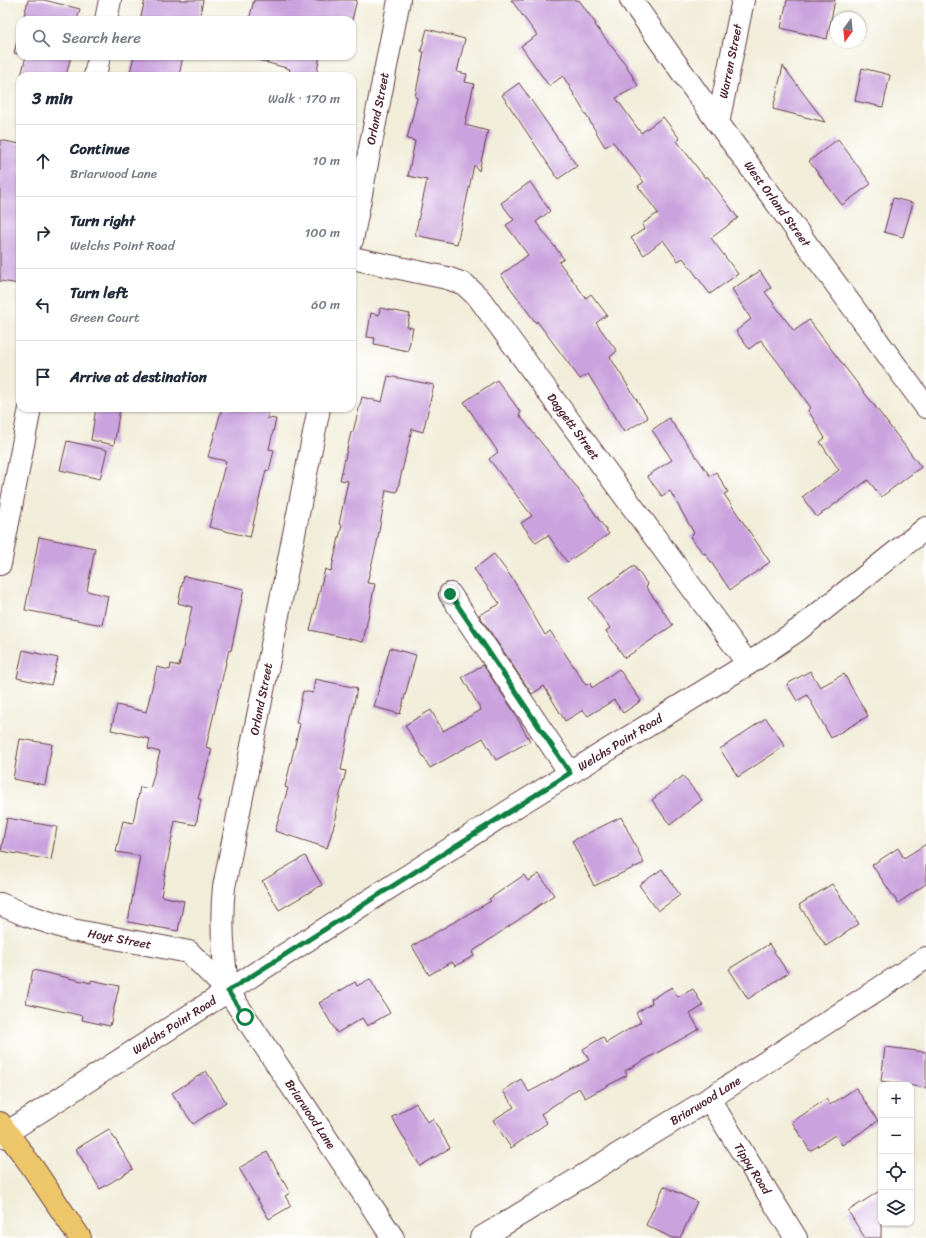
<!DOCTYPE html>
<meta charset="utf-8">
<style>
:root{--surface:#fff;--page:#f6f6f7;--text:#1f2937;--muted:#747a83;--line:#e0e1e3}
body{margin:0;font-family:Sriracha,sans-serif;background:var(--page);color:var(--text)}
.controls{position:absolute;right:12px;bottom:12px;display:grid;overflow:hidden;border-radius:8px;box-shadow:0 1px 3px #0004}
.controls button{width:36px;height:36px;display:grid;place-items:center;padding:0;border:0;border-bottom:1px solid var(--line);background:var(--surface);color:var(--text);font:20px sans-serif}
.compass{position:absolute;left:830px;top:12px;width:36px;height:36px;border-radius:50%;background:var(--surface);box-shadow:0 1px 3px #0004;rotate:195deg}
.stop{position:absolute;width:12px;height:12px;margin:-9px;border:3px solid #0b8043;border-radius:50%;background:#fff}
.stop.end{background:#0b8043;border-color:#fff;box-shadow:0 1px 4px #0008}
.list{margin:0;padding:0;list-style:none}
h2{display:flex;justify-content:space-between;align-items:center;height:52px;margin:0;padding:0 16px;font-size:17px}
h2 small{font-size:13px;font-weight:400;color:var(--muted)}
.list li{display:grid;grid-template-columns:26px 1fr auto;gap:12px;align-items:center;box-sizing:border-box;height:72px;padding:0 16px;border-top:1px solid var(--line)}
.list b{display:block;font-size:15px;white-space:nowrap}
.list p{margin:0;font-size:13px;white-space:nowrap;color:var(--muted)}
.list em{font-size:13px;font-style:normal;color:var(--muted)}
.icon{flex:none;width:22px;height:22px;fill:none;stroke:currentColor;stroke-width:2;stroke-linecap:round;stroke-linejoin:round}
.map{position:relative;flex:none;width:926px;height:1238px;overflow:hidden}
.search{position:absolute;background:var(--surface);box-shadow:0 1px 3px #0004;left:16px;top:16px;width:340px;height:44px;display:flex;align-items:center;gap:10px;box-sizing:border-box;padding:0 14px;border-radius:12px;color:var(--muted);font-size:15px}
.panel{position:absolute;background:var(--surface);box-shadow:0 1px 3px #0004;left:16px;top:72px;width:340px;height:340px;border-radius:12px}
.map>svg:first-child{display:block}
</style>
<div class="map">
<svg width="926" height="1238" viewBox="0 0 926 1238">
<rect width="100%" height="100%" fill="#fff"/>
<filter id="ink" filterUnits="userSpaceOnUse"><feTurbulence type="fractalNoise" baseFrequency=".025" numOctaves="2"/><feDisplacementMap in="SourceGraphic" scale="8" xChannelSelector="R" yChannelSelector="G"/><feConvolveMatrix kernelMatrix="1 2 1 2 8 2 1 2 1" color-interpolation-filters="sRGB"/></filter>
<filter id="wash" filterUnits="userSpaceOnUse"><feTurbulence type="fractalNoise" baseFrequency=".012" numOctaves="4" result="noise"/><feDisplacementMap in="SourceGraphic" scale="16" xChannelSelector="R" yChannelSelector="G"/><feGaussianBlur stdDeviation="0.9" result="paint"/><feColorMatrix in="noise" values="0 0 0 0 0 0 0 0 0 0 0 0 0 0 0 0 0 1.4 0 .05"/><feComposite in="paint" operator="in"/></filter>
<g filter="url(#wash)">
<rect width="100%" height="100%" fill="#f1edd9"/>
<g id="blocks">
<!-- building -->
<path fill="#caa2dd" d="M28,0h16l36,9 -3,11h-54z
M145,0h58l-4,20h-59z
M254,0h103l-5,20h-103z
M511,0h68l17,24 -1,1 31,40 12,21 -22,12 25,35 22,-16 17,22 -3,2 28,37 2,-2 31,42 -27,20 27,36 -28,20 -27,-36 -5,3 -15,-21 -19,15 -13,-17 13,-9 -2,-5 16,-11 -20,-27 6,-4 -31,-40 -8,5 -42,-71 -14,10 -28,-40 16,-11z
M787,0h48l-8,39 -46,-11z
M427,29l38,10 -8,33 10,2 -2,8 9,2 -9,41 23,6 -9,40 -5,-6 -17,79 -42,-9 12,-55 -19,-4 7,-35 -8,-2 10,-41 -2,-1 9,-45 -3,-1z
M20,31v23l-6,-1z
M26,56h45l-5,20h-45z
M134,56h55l-1,2 -5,-2 -4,20h-50z
M243,56h77l-4,20h-28l2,-7z
M783,66l42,56 -52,-13z
M862,68l28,7 -7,32 -28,-6z
M519,83l58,83 -19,13 -56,-84z
M838,139l33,45 -29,21 -33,-44z
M0,140l20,4v140l-20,-3z
M530,182l20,29 -14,11 28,37 -5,3 27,36 5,-4 16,21 -11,8 21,28 -7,6 38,61 -24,14 -36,-58 -8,5 -43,-58 -1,2 -35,-48 27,-20 -22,-30 8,-5 -13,-17z
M893,198l20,5 -10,34 -19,-5z
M760,271l11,17 -6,4 29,39 15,-11 112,147 -40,30 -13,-17 -51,37 -15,-20 37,-27 -19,-28 5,-4 -17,-28 3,-2 -18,-26 -32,-42 -12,9 -13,-18 15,-12 -19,-30z
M380,308l30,6 -3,13 6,1 -5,23 -34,-7 1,-6 -8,-1 4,-24 8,2z
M388,376l46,9 -11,47 -11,-3 -15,63 -11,-2 -9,53 -10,40 8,1 -12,58 -53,-12 15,-61 6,2 11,-46 -3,-1 9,-43 -8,-1 11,-48h2l9,-35 20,5z
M497,380l24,33 -2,2 56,70 34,49 -42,28 -19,-27 -12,8 -15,-20 11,-7 -43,-57 9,-7 -34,-50z
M96,408h24l-6,37 -23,-5z
M222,408h47l-2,10 9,1 -7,30 5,1 -5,21 -3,-1 -16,67 -41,-10 17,-66 -18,-4z
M669,418l41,58 6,-4 12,20 -4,2 46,68 -40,28 -25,-37 -1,1 -14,-17 4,-4 -24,-42 -8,5 -15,-20 25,-16 -20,-30z
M67,441l40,9 -7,29 -40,-9z
M39,537l56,11 -8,43 21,5 -6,29 -77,-15z
M494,554l20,27 31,54 5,-4 36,54 4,-2 2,5 27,-19 22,32 -18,12 -9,-13 -26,16 -5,-6 -18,11 -21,-35 -12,8 -53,-79 21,-11 -26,-35z
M634,566l14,19 -2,2 27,38 -48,33 -19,-27 4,-3 -21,-30z
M184,576l60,13 -13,62 -2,-1 -23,97 6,2 -14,50h3l-5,26 -21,-4 -14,75 23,5 -6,30 -50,-9 12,-66 -24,-4 7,-31 10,2 7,-36 10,2 10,-37 -12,-3 2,-10 -39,-9 6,-25 29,7 11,-45 13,3 1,-6 8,2 13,-59 -14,-4z
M390,648l26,7 -16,59 -26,-7z
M23,650l35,8 -7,27 -34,-7z
M483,665l28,42 19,34 -34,19 -13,-22 -53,30 -25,-43 26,-15 12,21 38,-21 -19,-33z
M810,671l10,16 24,-13 24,42 -37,22 -24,-43 -10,6 -10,-17z
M315,679l42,9 -16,82 5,1 -11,44h2l-10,33 -52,-17 13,-43 -3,-1 15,-63 -4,-1 7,-32 10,2z
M766,718l19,28 -47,31 -18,-28z
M20,739l32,5 -7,41 -32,-6z
M683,776l19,24 -32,25 -18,-25z
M621,817l23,46 -50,23 -22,-45z
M7,818l50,9 -6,33 -50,-9z
M926,844v40l-28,19 -26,-38 26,-17 6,10z
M305,856l17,29 -43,25 -17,-29z
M662,869l18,26 -22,16 -19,-26z
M539,874l15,21 -82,57 2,4 -19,10 -3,-4 -23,13 -17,-29 79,-45 -2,-2 35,-24 4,6z
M832,884l27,40 -33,22 -27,-41z
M769,944l19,29 -40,26 -19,-30z
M33,970l58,13v-3l28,6 -9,40 -28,-6 1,-4 -57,-13z
M370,979l20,34 -23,13 -5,-8 -25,15 -18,-30 36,-21 2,4z
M672,987l6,10 15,-8 10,17 -13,8 9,15 -74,42 2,4 -42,23 -6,-10 -38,26 6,9 -36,25 -18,-28 21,-13 -11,-16 18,-12 8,13 60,-32 -6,-11 20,-12 3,6 35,-21 -5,-9 16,-10 -1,-4z
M885,1047l41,5v36l-45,-7z
M206,1071l20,31 -33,22 -21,-31z
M856,1088l22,33 -36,24 -7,-10 -25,16 -18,-29 34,-23 4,6z
M416,1103l11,19 6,-3 17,29 -30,18 -28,-49z
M109,1129l24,40 -33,20 -24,-40z
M267,1152l23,41 -5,3 6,10 -22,13 -30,-51z
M664,1186l33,16 -17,36h-8l-26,-13z
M881,1190v48h-16l-17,-27z"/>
</g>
</g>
<g filter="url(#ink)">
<use href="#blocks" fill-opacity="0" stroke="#633e45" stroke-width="1"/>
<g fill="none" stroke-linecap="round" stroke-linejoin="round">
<defs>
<g id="minor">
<path id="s1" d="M631,0l87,123 208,284"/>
<path d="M106,20l4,-20"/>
<path d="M95,76l4,-20"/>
<path id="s2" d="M718,123l25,-123"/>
<path id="s3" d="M352,240l47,-240"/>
<path id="s4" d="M352,258l95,20 17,6 15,14 269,366"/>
<path d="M0,564l30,-156"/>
<path d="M450,594l120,179"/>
<path id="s5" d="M0,904l26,11 46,15 117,22 39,39 165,247"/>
<path id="s6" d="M228,991c-5,-35 -8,-68 -4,-104l95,-479"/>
<path id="s7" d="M709,1099l87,139"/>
<path id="s8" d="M0,1137l520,-333 228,-140 50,-34 128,-102"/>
<path id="s9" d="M481,1238l228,-139 217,-141"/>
</g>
<path id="major" d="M0,1123l33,45 47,70"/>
</defs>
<!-- minor casing -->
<use href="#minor" stroke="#633e45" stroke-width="24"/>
<!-- major casing -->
<use href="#major" stroke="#633e45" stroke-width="24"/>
<!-- minor -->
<use href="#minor" stroke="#fff" stroke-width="22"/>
<!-- major -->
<use href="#major" stroke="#ecc669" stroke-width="22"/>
</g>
</g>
<g fill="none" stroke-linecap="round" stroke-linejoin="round" filter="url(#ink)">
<!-- route -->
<path stroke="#0b8043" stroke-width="5" d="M245,1017l-17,-26 342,-218 -120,-179"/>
</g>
<g text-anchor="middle" stroke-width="3" stroke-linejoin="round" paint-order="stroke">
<!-- street labels -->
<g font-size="12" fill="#4a1f2b" stroke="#fff">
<text dy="4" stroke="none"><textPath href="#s2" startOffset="63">Warren Street</textPath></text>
<text dy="4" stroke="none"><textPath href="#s3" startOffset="134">Orland Street</textPath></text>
<text dy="4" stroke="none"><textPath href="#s1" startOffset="251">West Orland Street</textPath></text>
<text dy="4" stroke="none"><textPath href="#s4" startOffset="295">Daggett Street</textPath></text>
<text dy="4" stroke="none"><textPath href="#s6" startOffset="296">Orland Street</textPath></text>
<text dy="4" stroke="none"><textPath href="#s8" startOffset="735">Welchs Point Road</textPath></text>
<text dy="4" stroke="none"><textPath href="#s5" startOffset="125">Hoyt Street</textPath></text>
<text dy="4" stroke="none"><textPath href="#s8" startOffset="207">Welchs Point Road</textPath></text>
<text dy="4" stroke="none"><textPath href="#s9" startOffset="263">Briarwood Lane</textPath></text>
<text dy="4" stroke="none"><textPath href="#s5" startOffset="399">Briarwood Lane</textPath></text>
<text dy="4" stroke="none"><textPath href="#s7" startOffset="82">Tippy Road</textPath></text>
</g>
</g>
</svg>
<div class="controls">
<button>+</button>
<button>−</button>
<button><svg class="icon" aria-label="locate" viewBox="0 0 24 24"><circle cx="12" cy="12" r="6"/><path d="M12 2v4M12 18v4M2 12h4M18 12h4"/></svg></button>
<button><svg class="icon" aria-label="layers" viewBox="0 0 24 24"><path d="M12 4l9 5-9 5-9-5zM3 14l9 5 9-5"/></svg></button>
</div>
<svg class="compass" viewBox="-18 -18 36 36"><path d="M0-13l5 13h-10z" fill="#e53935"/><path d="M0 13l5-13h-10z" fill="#747a83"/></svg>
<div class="stop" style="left:245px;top:1017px"></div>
<div class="stop end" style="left:450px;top:594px"></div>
<div class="search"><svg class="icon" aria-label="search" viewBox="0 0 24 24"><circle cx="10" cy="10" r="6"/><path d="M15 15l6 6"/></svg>Search here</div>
<section class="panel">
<h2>3 min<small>Walk · 170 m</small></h2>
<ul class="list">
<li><svg class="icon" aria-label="ahead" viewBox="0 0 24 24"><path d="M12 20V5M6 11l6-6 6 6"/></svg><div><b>Continue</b><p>Briarwood Lane</p></div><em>10 m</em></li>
<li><svg class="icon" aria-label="right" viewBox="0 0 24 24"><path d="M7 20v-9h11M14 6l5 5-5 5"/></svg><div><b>Turn right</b><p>Welchs Point Road</p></div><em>100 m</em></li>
<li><svg class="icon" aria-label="left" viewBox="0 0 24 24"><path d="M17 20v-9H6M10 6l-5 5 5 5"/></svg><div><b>Turn left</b><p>Green Court</p></div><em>60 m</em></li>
<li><svg class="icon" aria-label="arrive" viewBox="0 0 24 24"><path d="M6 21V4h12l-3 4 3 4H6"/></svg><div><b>Arrive at destination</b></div></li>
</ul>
</section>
</div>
